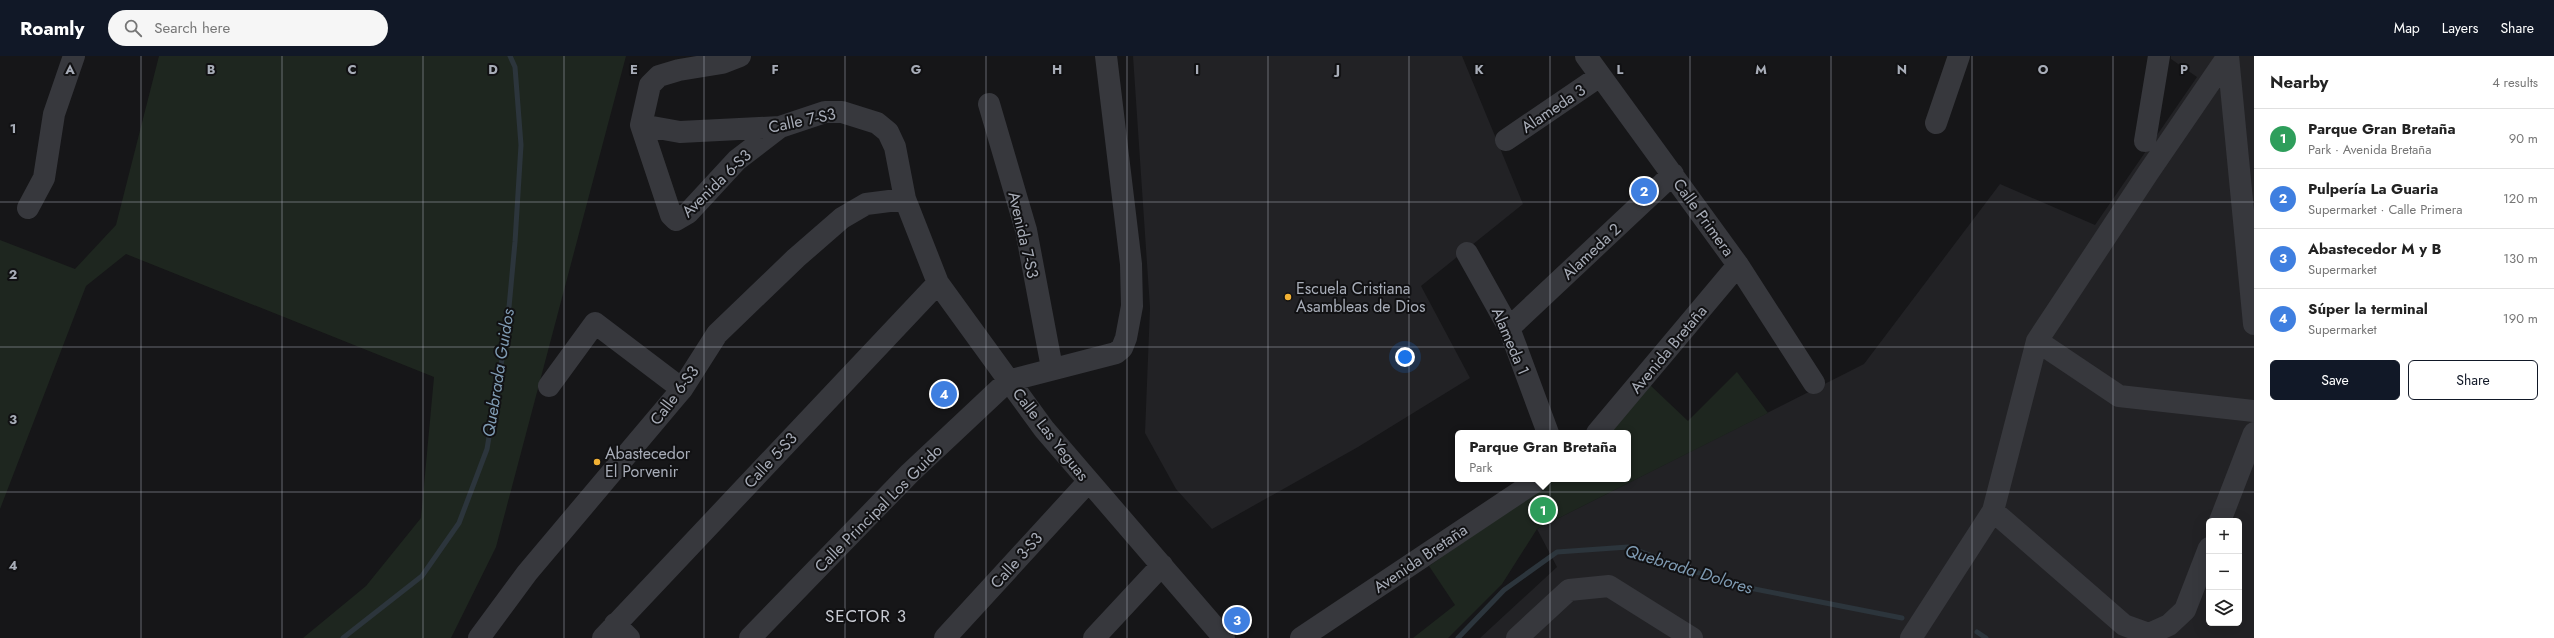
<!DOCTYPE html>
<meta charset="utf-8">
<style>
:root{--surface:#fff;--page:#f6f6f6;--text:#222;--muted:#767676;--line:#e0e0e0;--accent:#111827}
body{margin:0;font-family:Jost,sans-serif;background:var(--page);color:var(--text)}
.controls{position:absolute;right:12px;bottom:12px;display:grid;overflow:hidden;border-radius:6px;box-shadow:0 4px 16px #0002}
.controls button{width:36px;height:36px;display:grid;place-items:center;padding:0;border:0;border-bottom:1px solid var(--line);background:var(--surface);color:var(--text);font:20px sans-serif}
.you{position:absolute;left:1405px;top:301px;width:14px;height:14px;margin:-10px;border:3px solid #fff;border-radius:50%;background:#1a73e8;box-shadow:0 0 0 6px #1a73e833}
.badge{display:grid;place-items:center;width:26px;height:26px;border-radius:50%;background:var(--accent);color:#fff;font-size:13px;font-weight:700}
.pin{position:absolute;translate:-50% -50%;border:2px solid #fff;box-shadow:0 1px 4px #0006}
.popup{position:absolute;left:1455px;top:374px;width:176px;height:52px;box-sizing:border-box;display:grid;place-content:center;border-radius:6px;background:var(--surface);filter:drop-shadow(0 1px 3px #0005);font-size:13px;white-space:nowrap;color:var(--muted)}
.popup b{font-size:15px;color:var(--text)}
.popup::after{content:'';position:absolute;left:50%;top:100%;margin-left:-8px;border:8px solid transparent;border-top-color:var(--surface)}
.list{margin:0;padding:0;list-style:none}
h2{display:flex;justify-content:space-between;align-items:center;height:52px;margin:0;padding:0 16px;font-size:17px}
h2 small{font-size:13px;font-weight:400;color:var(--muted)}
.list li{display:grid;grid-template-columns:26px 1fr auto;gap:12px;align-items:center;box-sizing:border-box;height:60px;padding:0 16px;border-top:1px solid var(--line)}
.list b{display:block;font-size:15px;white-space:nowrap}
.list p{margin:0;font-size:13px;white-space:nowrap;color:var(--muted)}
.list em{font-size:13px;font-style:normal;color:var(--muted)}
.actions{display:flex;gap:8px;padding:12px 16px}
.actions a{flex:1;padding:9px 0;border:1px solid var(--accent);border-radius:6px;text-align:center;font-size:14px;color:var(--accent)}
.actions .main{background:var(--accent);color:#fff}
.icon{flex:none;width:22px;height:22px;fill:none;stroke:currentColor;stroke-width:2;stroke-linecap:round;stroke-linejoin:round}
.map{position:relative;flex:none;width:2254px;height:582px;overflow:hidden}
header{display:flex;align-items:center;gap:24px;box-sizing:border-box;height:56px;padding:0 20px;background:var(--accent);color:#fff}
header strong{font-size:19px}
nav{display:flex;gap:22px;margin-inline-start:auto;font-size:14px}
.search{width:280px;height:36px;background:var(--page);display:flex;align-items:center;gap:10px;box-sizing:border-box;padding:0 14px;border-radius:22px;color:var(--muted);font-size:15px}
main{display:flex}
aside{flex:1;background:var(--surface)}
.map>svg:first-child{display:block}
</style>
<header>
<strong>Roamly</strong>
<div class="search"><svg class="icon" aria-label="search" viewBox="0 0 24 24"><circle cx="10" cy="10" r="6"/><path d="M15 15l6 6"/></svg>Search here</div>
<nav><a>Map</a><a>Layers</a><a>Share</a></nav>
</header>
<main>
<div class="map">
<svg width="2254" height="582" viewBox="0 0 2254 582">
<rect width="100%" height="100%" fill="#161618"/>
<!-- built -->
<path fill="#222225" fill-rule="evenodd" d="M1133,0h329l61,148 -102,82 49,92 -112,69 -146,82 -36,-40 -31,-56 5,-125z
M2171,0h83v582h-774l77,-71 -20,-38 327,-165 136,-180 95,41 102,-148 -26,-18zM2209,465h30v102h-30z"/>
<!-- green -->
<path fill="#1e261f" d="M159,0h467l-130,491 -45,91h-148l63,-52 55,-68 13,-141 -308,-123 -40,32 -86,223v-269l75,29 41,-44z
M1737,316l31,41 -231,116 -35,55 -54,54h-35l42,-33 -26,-39 125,-87h74v-46h-19l41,-48 38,36z"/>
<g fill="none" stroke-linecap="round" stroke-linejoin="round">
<!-- stream -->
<path stroke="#2c353c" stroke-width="5" d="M1977,576l9,6
M343,582l79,-62 37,-53 28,-74 20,-120 8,-87 6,-97 -6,-78 -5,-11
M1458,582l46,-48 53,-38 71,-5 101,37 173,34"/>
<!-- minor -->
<path stroke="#37383d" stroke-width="22" d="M740,0l-18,7 -43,7 -20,6 -9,9 -9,40 39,7 100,-5 45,-15h17l35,11 11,9 7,15 10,52 33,84 106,146 180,209
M1586,0l152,209 76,118
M2228,0l26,268
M989,48l37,126 26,138
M1936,67l23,-67
M641,69l30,90 5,5 12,-7 49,-53 43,-33
M1506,84l94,-64
M2145,85l14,-85
M28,152l16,-30 10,-64 20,-58
M1467,197l42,75 39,105
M1509,272l164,-154
M2037,285l82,55 135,15
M549,330l46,-63 87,66
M1597,377l141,-168
M1993,455l131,114 25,9 20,-9 16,-15 24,-62
M2220,465l34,-88
M615,568l14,14
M479,582l48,-65 155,-184 35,-55 79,-76 46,-40 24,-14 39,-5
M603,582l335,-355
M750,582l160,-165 98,-92 108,-28 6,-5 4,-10 6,-32 -1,-42 -25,-208
M945,582l143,-156
M1094,582l68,-73
M1301,582l238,-159
M1517,582l52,-48 40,-4 83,52
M1911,582l82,-127 44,-170 111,-168 80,-117"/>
</g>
<!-- grid -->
<path fill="none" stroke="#a8adb8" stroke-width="1" stroke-opacity="0.55" d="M141,0v582M282,0v582M423,0v582M564,0v582M704,0v582M845,0v582M986,0v582M1127,0v582M1268,0v582M1409,0v582M1550,0v582M1690,0v582M1831,0v582M1972,0v582M2113,0v582M0,146h2254M0,291h2254M0,436h2254"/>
<!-- markers -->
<g fill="#f2b134" stroke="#111113" stroke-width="1.5">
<circle cx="1288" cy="241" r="4"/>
<circle cx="597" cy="406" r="4"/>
</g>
<g text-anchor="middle" stroke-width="4" stroke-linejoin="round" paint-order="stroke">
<!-- street labels -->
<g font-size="16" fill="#a8adb8" stroke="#111113">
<text transform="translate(1553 52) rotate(-34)" y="6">Alameda 3</text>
<text transform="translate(802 64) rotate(-12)" y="6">Calle 7-S3</text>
<text transform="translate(716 127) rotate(-44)" y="6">Avenida 6-S3</text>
<text transform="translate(1704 161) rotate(54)" y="6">Calle Primera</text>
<text transform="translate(1024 179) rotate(77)" y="6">Avenida 7-S3</text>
<text transform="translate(1591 195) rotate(-43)" y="6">Alameda 2</text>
<text transform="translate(1511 285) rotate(67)" y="6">Alameda 1</text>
<text transform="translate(1668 293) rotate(-50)" y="6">Avenida Bretaña</text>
<text transform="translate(674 339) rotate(-53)" y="6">Calle 6-S3</text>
<text transform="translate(1051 378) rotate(52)" y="6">Calle Las Yeguas</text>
<text transform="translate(770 404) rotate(-47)" y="6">Calle 5-S3</text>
<text transform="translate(878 452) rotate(-45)" y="6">Calle Principal Los Guido</text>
<text transform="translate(1420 502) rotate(-34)" y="6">Avenida Bretaña</text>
<text transform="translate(1016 504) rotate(-48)" y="6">Calle 3-S3</text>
</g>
<!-- poi labels -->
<g font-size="16" fill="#a8adb8" stroke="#111113" text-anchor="start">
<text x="1296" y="238">Escuela Cristiana<tspan x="1296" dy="18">Asambleas de Dios</tspan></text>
<text x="605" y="403">Abastecedor<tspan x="605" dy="18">El Porvenir</tspan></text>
</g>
<!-- water labels -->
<g font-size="17" font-style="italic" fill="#7f9bb3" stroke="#111113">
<text transform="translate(498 317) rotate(-81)" y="6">Quebrada Guidos</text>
<text transform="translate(1689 513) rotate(17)" y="6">Quebrada Dolores</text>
</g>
<!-- neighbourhood labels -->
<g font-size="17" letter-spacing="1" fill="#c9ccd4" stroke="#111113">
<text x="866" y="566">SECTOR 3</text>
</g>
</g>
<g font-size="13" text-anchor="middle" font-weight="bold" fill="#a8adb8" stroke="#111113" stroke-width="4" stroke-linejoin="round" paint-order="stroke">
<text x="70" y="18">A</text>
<text x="211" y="18">B</text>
<text x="352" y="18">C</text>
<text x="493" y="18">D</text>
<text x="634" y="18">E</text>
<text x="775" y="18">F</text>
<text x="916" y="18">G</text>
<text x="1057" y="18">H</text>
<text x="1197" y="18">I</text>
<text x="1338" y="18">J</text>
<text x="1479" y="18">K</text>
<text x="1620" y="18">L</text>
<text x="1761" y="18">M</text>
<text x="1902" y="18">N</text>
<text x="2043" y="18">O</text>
<text x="2184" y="18">P</text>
<text x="13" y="77">1</text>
<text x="13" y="223">2</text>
<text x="13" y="368">3</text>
<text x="13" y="514">4</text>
</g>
</svg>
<div class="controls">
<button>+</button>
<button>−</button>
<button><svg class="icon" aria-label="layers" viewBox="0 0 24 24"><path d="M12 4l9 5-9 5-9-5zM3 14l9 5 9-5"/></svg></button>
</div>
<div class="you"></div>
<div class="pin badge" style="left:1543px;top:454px;background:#2e9e5b">1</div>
<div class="popup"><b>Parque Gran Bretaña</b>Park</div>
<div class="pin badge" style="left:1644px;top:135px;background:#3f7fe0">2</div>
<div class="pin badge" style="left:1237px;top:564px;background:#3f7fe0">3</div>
<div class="pin badge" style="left:944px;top:338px;background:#3f7fe0">4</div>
</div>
<aside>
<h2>Nearby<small>4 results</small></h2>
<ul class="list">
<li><span class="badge" style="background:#2e9e5b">1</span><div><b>Parque Gran Bretaña</b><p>Park · Avenida Bretaña</p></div><em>90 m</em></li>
<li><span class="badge" style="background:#3f7fe0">2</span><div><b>Pulpería La Guaria</b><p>Supermarket · Calle Primera</p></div><em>120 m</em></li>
<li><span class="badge" style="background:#3f7fe0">3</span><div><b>Abastecedor M y B</b><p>Supermarket</p></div><em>130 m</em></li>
<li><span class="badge" style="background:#3f7fe0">4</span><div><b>Súper la terminal</b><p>Supermarket</p></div><em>190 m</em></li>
</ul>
<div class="actions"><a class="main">Save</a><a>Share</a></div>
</aside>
</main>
